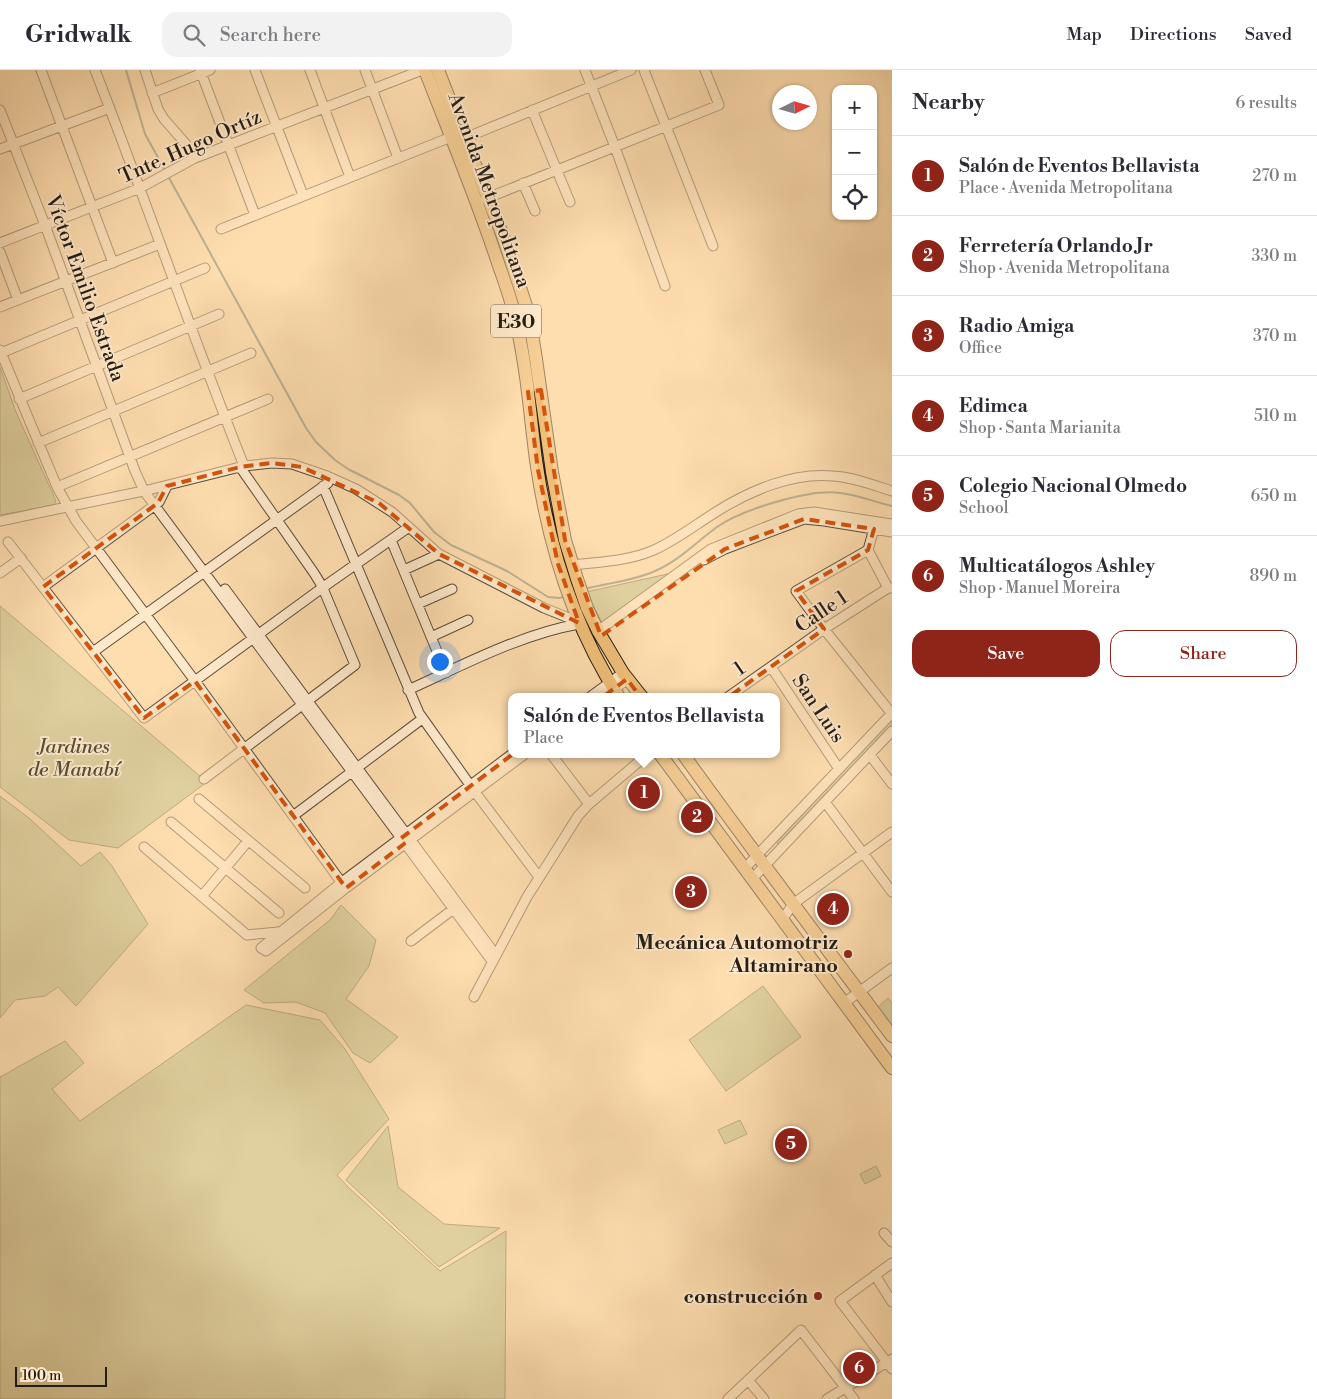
<!DOCTYPE html>
<meta charset="utf-8">
<style>
:root{--surface:#fff;--page:#f2f2f3;--text:#2b2b33;--muted:#7c7c81;--line:#e1e1e2;--accent:#8f2418}
body{margin:0;font-family:"Libre Bodoni",serif;background:var(--page);color:var(--text)}
.controls{position:absolute;right:15px;top:15px;display:grid;overflow:hidden;border-radius:10px;box-shadow:0 1px 4px #0004}
.controls button{width:45px;height:45px;display:grid;place-items:center;padding:0;border:0;border-bottom:1px solid var(--line);background:var(--surface);color:var(--text);font:25px sans-serif}
.compass{position:absolute;left:772px;top:15px;width:45px;height:45px;border-radius:50%;background:var(--surface);box-shadow:0 1px 4px #0004;rotate:85deg}
.scale{position:absolute;left:15px;bottom:12px;width:92px;box-sizing:border-box;padding-left:5px;border:2px solid #251d14;border-top:0;font-size:14px;line-height:18px;white-space:nowrap;color:#251d14;-webkit-text-stroke:4px #fee9cb;paint-order:stroke}
.you{position:absolute;left:439px;top:591px;width:18px;height:18px;margin:-12px;border:4px solid #fff;border-radius:50%;background:#1a73e8;box-shadow:0 0 0 8px #1a73e833}
.badge{display:grid;place-items:center;width:32px;height:32px;border-radius:50%;background:var(--accent);color:#fff;font-size:16px;font-weight:700}
.pin{position:absolute;translate:-50% -50%;border:2px solid #fff;box-shadow:0 1px 5px #0006}
.popup{position:absolute;left:508px;top:623px;width:272px;height:65px;box-sizing:border-box;display:grid;place-content:center;border-radius:10px;background:var(--surface);filter:drop-shadow(0 1px 4px #0005);font-size:16px;white-space:nowrap;color:var(--muted)}
.popup b{font-size:19px;color:var(--text)}
.popup::after{content:'';position:absolute;left:50%;top:100%;margin-left:-10px;border:10px solid transparent;border-top-color:var(--surface)}
.list{margin:0;padding:0;list-style:none}
h2{display:flex;justify-content:space-between;align-items:center;height:65px;margin:0;padding:0 20px;font-size:21px}
h2 small{font-size:16px;font-weight:400;color:var(--muted)}
.list li{display:grid;grid-template-columns:32px 1fr auto;gap:15px;align-items:center;box-sizing:border-box;height:80px;padding:0 20px;border-top:1px solid var(--line)}
.list b{display:block;font-size:19px;white-space:nowrap}
.list p{margin:0;font-size:16px;white-space:nowrap;color:var(--muted)}
.list em{font-size:16px;font-style:normal;color:var(--muted)}
.actions{display:flex;gap:10px;padding:15px 20px}
.actions a{flex:1;padding:11px 0;border:1px solid var(--accent);border-radius:15px;text-align:center;font-size:18px;color:var(--accent)}
.actions .main{background:var(--accent);color:#fff}
.icon{flex:none;width:28px;height:28px;fill:none;stroke:currentColor;stroke-width:2;stroke-linecap:round;stroke-linejoin:round}
.map{position:relative;flex:none;width:892px;height:1329px;overflow:hidden}
header{display:flex;align-items:center;gap:30px;box-sizing:border-box;height:70px;padding:0 25px;background:var(--surface);border-bottom:1px solid var(--line)}
header strong{font-size:24px}
nav{display:flex;gap:28px;margin-inline-start:auto;font-size:18px}
.search{width:350px;height:45px;background:var(--page);display:flex;align-items:center;gap:12px;box-sizing:border-box;padding:0 18px;border-radius:15px;color:var(--muted);font-size:19px}
main{display:flex}
aside{flex:1;background:var(--surface)}
.map>svg:first-child{display:block}
</style>
<header>
<strong>Gridwalk</strong>
<div class="search"><svg class="icon" aria-label="search" viewBox="0 0 24 24"><circle cx="10" cy="10" r="6"/><path d="M15 15l6 6"/></svg>Search here</div>
<nav><a>Map</a><a>Directions</a><a>Saved</a></nav>
</header>
<main>
<div class="map">
<svg width="892" height="1329" viewBox="0 0 892 1329">
<rect width="100%" height="100%" fill="#feddaf"/>
<filter id="stains"><feTurbulence type="fractalNoise" baseFrequency=".004" numOctaves="4"/><feColorMatrix values="0 0 0 0 .2 0 0 0 0 .09 0 0 0 0 .02 0 0 0 .5 -.17"/></filter>
<radialGradient id="worn" r=".72"><stop offset=".6" stop-color="#630" stop-opacity="0"/><stop offset="1" stop-color="#630" stop-opacity=".3"/></radialGradient>
<!-- green -->
<path fill="#bdc28d" stroke="#717050" d="M0,297l16,45 40,89 -2,4 -54,10z
M672,503l-70,50 -16,-31z
M0,536l207,176 -89,66 -49,-8 -69,-53z
M890,651l2,1v2l-114,120 -1,-2z
M0,726l30,23 51,47 19,-14 12,14 36,58 -72,82 -18,-19 -13,9 -30,4 -15,18z
M341,835l35,35 -7,26 -23,33 52,38 -28,26 -17,-10 -28,-40 -29,-11 -32,1 -20,-13 86,-70z
M763,916l38,51 -75,54 -37,-51z
M888,928l4,5v26l-15,-21z
M246,935l74,15 25,29 44,70 -52,56 12,13 91,83 66,-40 -1,168h-505v-322l65,-36 19,22 -32,26 28,32z
M740,1050l7,14 -22,10 -7,-14z
M388,1056l10,61 46,37 56,4 -61,39 -93,-87z
M876,1096l5,10 -16,8 -5,-10z"/>
<g fill="none" stroke-linecap="round" stroke-linejoin="round">
<!-- stream -->
<path stroke="#6f7c72" stroke-width="2" d="M126,0l19,64 21,38
M168,106l138,252 10,14 19,18 13,9 51,26 11,8 24,29 17,13 56,26 41,26 11,1 5,-1
M585,519c23,-6 48,-8 70,-18 24,-10 41,-29 62,-44 24,-17 94,-39 123,-34 18,2 35,9 52,13"/>
<defs>
<path id="minor" d="M41,0l72,193
M95,0c51,131 97,265 149,396
M145,0l13,39 6,10 21,24 10,15
M200,0l55,145
M255,0l48,125
M310,0l40,107
M365,0l33,88
M585,0l30,77 50,139
M644,0l69,176
M152,23l58,-23
M0,40l45,115 90,246 9,20 348,470
M532,40l38,92
M0,79l110,-41
M523,113l12,28
M485,129l234,-94 -14,-35
M221,159l230,-92 14,1 166,-68
M0,173l140,-55 55,-30 227,-88
M0,182l18,48
M0,237l160,-63
M0,280l57,137 19,34 119,160 149,205
M1,283l204,-85
M19,329l200,-85
M38,373l213,-90
M323,416l96,227 56,79 64,85
M57,417l211,-88
M0,451l148,-31 96,-24 28,-3 20,1 35,12 29,13 36,23 47,42 105,54 35,14
M875,455l-7,25 -72,41 28,38 68,85
M391,470l55,133
M8,472l136,176 178,-130 87,-61
M868,480l20,38
M704,490l21,-11 79,-30 20,2 68,11
M572,495c27,-3 57,-4 82,-15 22,-10 41,-25 62,-38 33,-21 77,-40 117,-36 20,1 40,9 59,15
M404,500l35,-16
M0,503l21,-15
M43,517l112,-82 4,-3 8,-16
M225,519l270,365
M418,534l34,-15
M598,561l113,-82 87,-35 16,-2 78,12
M431,567l37,-17
M93,582l235,-169
M771,597l68,102
M408,620c53,-24 113,-56 171,-66
M590,627l33,-24
M603,627l25,-18
M728,627l96,-68 64,-41h4
M512,684l-170,128 -81,66 5,3 80,-63 179,-134
M551,684l38,50
M870,685l22,29
M204,709l151,-114 -33,-79 -8,-13 -74,-106
M199,729l106,89
M825,732l67,90
M293,746l129,-97
M171,752l108,91
M144,777l103,88 31,-3
M744,799l148,-156
M752,809l140,-148
M202,826l46,-55
M782,850l11,-16 99,-72
M411,871l45,-34
M474,927l53,-100 51,-81 11,-12 59,-50
M844,933l48,-35
M884,1163l8,9
M892,1193l-52,38 52,68
M875,1205l17,27
M748,1310l16,19
M728,1329l73,-69 53,69
M827,1329l65,-40"/>
<path id="highway" d="M425,0c24,62 50,124 71,187 7,21 16,43 20,65 11,46 14,92 20,138 12,84 37,166 83,237
M438,0l65,166 26,79 7,44 16,113 13,68 12,39 10,29 11,23 25,42 19,24
M660,684l232,314
M683,684c68,95 139,188 209,282"/>
</defs>
<!-- minor casing -->
<use href="#minor" stroke="#5b4d3b" stroke-width="11"/>
<!-- highway casing -->
<use href="#highway" stroke="#251d14" stroke-width="14"/>
<!-- minor -->
<use href="#minor" stroke="#fee9cb" stroke-width="9"/>
<!-- highway -->
<use href="#highway" stroke="#efbe78" stroke-width="12"/>
</g>
<!-- marked area -->
<path d="M0 0H892V1329H0ZM541,320l24,150 36,96 124,-87 79,-30 70,10 -6,21 -72,41 28,38 -153,109 -44,-59 -85,63 -5,-6 -137,103 4,5 -58,44 -151,-207 -51,37 -101,-131 115,-84 9,-17 73,-19 32,-4 30,4 77,36 60,51 140,69 -21,-59 -20,-94 -10,-78z" fill="#feddaf" fill-opacity=".55" fill-rule="evenodd"/>
<path fill="none" stroke="#d4530d" stroke-width="4" stroke-dasharray="10 6" stroke-linejoin="round" d="M541,320l24,150 36,96 124,-87 79,-30 70,10 -6,21 -72,41 28,38 -153,109 -44,-59 -85,63 -5,-6 -137,103 4,5 -58,44 -151,-207 -51,37 -101,-131 115,-84 9,-17 73,-19 32,-4 30,4 77,36 60,51 140,69 -21,-59 -20,-94 -10,-78z"/>
<!-- markers -->
<g fill="#8f2418" stroke="#fee9cb" stroke-width="2">
<circle cx="848" cy="884" r="5"/>
<circle cx="818" cy="1226" r="5"/>
</g>
<g text-anchor="middle" stroke-width="4" stroke-linejoin="round" paint-order="stroke">
<!-- shield labels -->
<rect fill="#fee9cb" stroke="#665a4b" stroke-width="1" x="491" y="234.5" width="50" height="33" rx="4"/>
<g font-size="19" font-weight="bold" fill="#251d14">
<text x="516" y="258">E30</text>
</g>
<!-- street labels -->
<g font-size="20" fill="#251d14" stroke="#fee9cb">
<text transform="translate(190 76) rotate(-24)" y="7">Tnte. Hugo Ortíz</text>
<text transform="translate(490 120) rotate(70)" y="7">Avenida Metropolitana</text>
<text transform="translate(86 218) rotate(70)" y="7">Víctor Emilio Estrada</text>
<text transform="translate(821 541) rotate(-34)" y="7">Calle 1</text>
<text transform="translate(739 598) rotate(-35)" y="7">1</text>
<text transform="translate(819 638) rotate(56)" y="7">San Luis</text>
</g>
<!-- park labels -->
<g font-size="20" font-style="italic" fill="#534f38" stroke="#fee9cb">
<text x="74" y="683">Jardines<tspan x="74" dy="23">de Manabí</tspan></text>
</g>
<!-- poi labels -->
<g font-size="20" font-weight="bold" fill="#251d14" stroke="#fee9cb" text-anchor="end">
<text x="838" y="879">Mecánica Automotriz<tspan x="838" dy="23">Altamirano</tspan></text>
<text x="808" y="1233">construcción</text>
</g>
</g>
<rect width="100%" height="100%" filter="url(#stains)"/>
<rect width="100%" height="100%" fill="url(#worn)"/>
</svg>
<div class="controls">
<button>+</button>
<button>−</button>
<button><svg class="icon" aria-label="locate" viewBox="0 0 24 24"><circle cx="12" cy="12" r="6"/><path d="M12 2v4M12 18v4M2 12h4M18 12h4"/></svg></button>
</div>
<svg class="compass" viewBox="-18 -18 36 36"><path d="M0-13l5 13h-10z" fill="#e53935"/><path d="M0 13l5-13h-10z" fill="#7c7c81"/></svg>
<div class="scale">100 m</div>
<div class="you"></div>
<div class="pin badge" style="left:644px;top:723px">1</div>
<div class="popup"><b>Salón de Eventos Bellavista</b>Place</div>
<div class="pin badge" style="left:697px;top:747px">2</div>
<div class="pin badge" style="left:691px;top:822px">3</div>
<div class="pin badge" style="left:833px;top:839px">4</div>
<div class="pin badge" style="left:791px;top:1074px">5</div>
<div class="pin badge" style="left:859px;top:1298px">6</div>
</div>
<aside>
<h2>Nearby<small>6 results</small></h2>
<ul class="list">
<li><span class="badge">1</span><div><b>Salón de Eventos Bellavista</b><p>Place · Avenida Metropolitana</p></div><em>270 m</em></li>
<li><span class="badge">2</span><div><b>Ferretería Orlando Jr</b><p>Shop · Avenida Metropolitana</p></div><em>330 m</em></li>
<li><span class="badge">3</span><div><b>Radio Amiga</b><p>Office</p></div><em>370 m</em></li>
<li><span class="badge">4</span><div><b>Edimca</b><p>Shop · Santa Marianita</p></div><em>510 m</em></li>
<li><span class="badge">5</span><div><b>Colegio Nacional Olmedo</b><p>School</p></div><em>650 m</em></li>
<li><span class="badge">6</span><div><b>Multicatálogos Ashley</b><p>Shop · Manuel Moreira</p></div><em>890 m</em></li>
</ul>
<div class="actions"><a class="main">Save</a><a>Share</a></div>
</aside>
</main>
